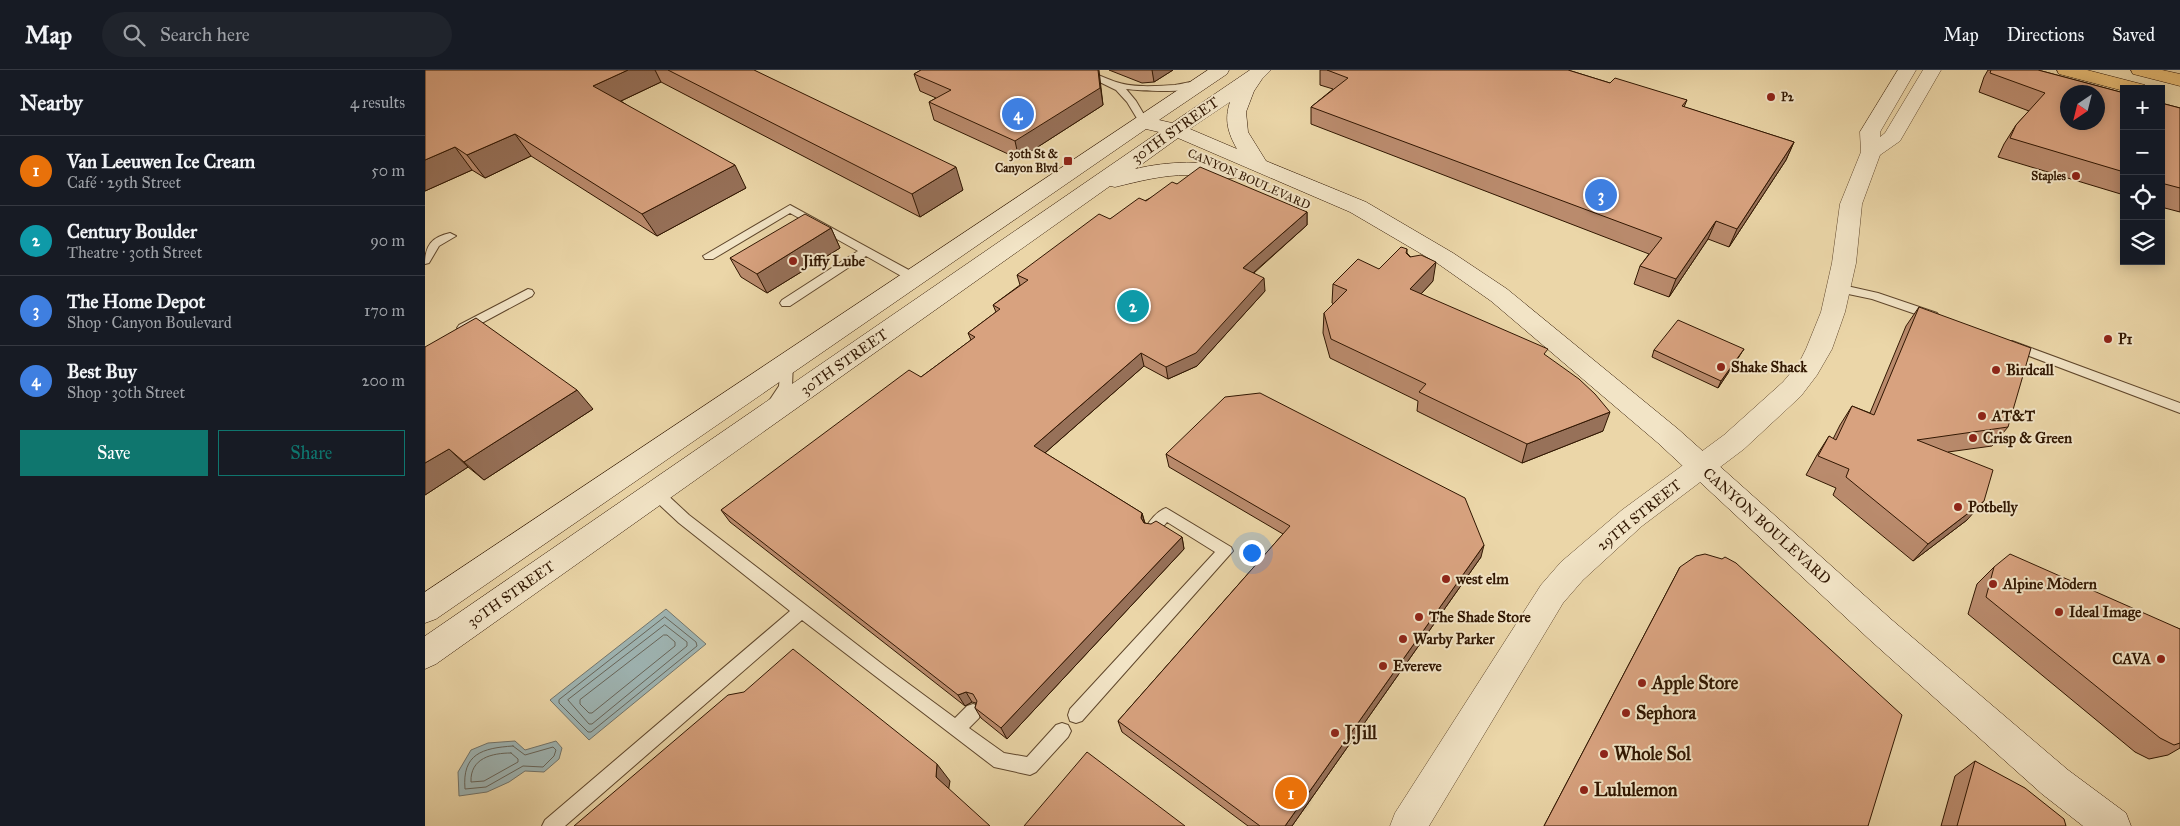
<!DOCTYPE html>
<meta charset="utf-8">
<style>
:root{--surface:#171b24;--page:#20242c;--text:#f1f3f6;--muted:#9ea1a6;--line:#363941;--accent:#0f766e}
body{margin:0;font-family:"IM FELL Great Primer",serif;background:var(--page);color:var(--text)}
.controls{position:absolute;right:15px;top:15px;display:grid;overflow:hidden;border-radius:0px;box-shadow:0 2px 12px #0003}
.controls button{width:45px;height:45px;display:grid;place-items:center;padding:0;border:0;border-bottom:1px solid var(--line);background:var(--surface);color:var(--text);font:25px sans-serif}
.compass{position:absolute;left:1635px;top:15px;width:45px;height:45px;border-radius:50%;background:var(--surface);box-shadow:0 2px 12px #0003;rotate:215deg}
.you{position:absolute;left:826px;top:482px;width:18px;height:18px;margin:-12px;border:4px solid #fff;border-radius:50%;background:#1a73e8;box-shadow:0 0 0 8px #1a73e833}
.badge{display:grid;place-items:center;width:32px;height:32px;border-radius:50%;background:var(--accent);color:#fff;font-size:16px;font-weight:700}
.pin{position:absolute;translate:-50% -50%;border:2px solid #fff;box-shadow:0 1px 5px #0006}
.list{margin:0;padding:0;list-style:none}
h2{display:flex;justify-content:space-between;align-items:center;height:65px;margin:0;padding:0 20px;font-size:21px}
h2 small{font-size:16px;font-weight:400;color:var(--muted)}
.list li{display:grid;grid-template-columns:32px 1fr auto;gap:15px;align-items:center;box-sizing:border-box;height:70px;padding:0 20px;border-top:1px solid var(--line)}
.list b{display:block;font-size:19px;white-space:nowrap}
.list p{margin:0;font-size:16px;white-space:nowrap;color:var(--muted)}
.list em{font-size:16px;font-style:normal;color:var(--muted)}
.actions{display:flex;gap:10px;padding:15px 20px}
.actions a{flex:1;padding:11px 0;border:1px solid var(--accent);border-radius:0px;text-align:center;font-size:18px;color:var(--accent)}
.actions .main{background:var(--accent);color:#fff}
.icon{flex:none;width:28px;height:28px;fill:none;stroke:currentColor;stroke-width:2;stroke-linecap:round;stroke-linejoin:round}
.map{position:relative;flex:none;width:1755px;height:756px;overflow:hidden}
header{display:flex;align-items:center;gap:30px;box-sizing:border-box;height:70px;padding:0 25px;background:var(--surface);border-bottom:1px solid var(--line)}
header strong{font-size:24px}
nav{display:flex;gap:28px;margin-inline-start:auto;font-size:18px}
.search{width:350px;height:45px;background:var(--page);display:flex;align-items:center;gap:12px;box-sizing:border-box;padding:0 18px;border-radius:28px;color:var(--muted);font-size:19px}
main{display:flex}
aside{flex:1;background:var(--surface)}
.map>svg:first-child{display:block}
</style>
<header>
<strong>Map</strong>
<div class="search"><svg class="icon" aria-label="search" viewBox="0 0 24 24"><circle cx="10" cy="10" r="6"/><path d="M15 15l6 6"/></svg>Search here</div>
<nav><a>Map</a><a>Directions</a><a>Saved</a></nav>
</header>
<main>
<aside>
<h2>Nearby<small>4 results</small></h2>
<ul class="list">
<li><span class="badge" style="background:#e8710a">1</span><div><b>Van Leeuwen Ice Cream</b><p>Café · 29th Street</p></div><em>50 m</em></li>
<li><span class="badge" style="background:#0f9aa8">2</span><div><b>Century Boulder</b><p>Theatre · 30th Street</p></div><em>90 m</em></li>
<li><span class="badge" style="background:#3f7fe0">3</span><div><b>The Home Depot</b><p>Shop · Canyon Boulevard</p></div><em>170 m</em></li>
<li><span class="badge" style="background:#3f7fe0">4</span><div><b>Best Buy</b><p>Shop · 30th Street</p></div><em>200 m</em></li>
</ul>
<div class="actions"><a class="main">Save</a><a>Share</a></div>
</aside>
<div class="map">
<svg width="1755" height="756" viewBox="0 0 1755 756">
<rect width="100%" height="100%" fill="#ebd6a8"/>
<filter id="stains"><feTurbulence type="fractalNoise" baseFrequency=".004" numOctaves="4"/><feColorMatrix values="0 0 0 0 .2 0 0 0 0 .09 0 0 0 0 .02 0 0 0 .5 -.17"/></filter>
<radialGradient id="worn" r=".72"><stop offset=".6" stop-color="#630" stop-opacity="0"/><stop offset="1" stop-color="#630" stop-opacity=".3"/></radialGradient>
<!-- water -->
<path fill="#9fb6b5" stroke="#73766d" d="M241,539l40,35 -117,96 -39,-40z
M90,671l10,9 31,-9 6,7 -3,11 -15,13 -19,-1 -16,11 -22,10 -28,4 -1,-24 13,-22 17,-7z"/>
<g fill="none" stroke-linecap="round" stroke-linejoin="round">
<!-- shore -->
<path stroke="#68665b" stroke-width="1" d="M240,547l31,25 1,4 -106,86h-3l-29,-29v-3z
M240,555l22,17v4l-95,78h-3l-21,-24z
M239,565h3l8,7v4l-83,67h-3l-9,-9v-4z
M88,676l12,9 28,-8 3,3 -2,6 -11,11 -20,-1 -37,21 -21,2c-3,-35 17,-41 48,-43z
M86,683l7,6v3l-34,19 -13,1c-1,-24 21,-29 40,-29z"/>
<defs>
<path id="lane" d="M650,0c16,0 26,7 41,12 17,6 41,4 59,3 8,-1 23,-6 30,-1 -13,10 -62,7 -79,5l10,12 13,22 -5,3 -3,-1 -14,-23 -11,-12z
M365,135l128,70 2,3 -2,3h-8l-44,-25 -76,50h-8l-2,-3 2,-3 76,-49 -68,-38 -77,46h-8l-2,-3z
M25,163l6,3 -17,10 -10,17 -4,1c0,-19 7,-27 25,-31z
M1413,214l40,9 59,20 2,3 -6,4 -61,-21 -38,-8 -2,-3 2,-3z
M103,219l4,1 2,3 -2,3 -65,35 -4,1 -6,-4 2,-3z
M1587,271l168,62v10l-172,-65 -2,-3 2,-3z
M362,287l6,5 -1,24 -15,24h-10l-2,-3 14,-21 2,-24z
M231,417l5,2 28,26 197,152 69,51 12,-12 6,-2 6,2 2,6 -2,6 -10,10 35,25 23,4 29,-32 6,-2 6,2 3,6 -3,6 -32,35 -6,3 -36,-8 -192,-147 -237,206h-23l3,-6 245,-209 -111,-88 -28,-26 -2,-4 2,-4z
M741,438l65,39 2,4 -151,170 -6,2 -6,-2 -2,-6 2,-6 145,-157 -48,-30c-6,7 -10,15 -20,11l-2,-4c4,-8 12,-18 21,-21z"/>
<path id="street" d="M1473,0h18l-36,62v5l5,-4 38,-63h18l-41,71 -20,14 -18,49 -6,59 -11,49 -13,37 -15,26 -16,21 -57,53 -102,77 -59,54 -20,23 -134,223h-39l5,-13 146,-228 20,-23 61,-52 102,-75 59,-53 16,-19 7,-14 15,-37 11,-49 8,-59 21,-52 -1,-20z"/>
<path id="secondary" d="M783,0h21l-2,4 -68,46 13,3 78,-53h21l-9,9 -8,12 -8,21 2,20 18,29 100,41 87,51 54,36 171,140 214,191 176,150 58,43 5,13h-48l-41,-32 -172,-154 -212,-197 -167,-142 -54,-38 -87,-51 -172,-74 -43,31c33,-8 70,-9 103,0l3,4 -3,4c-15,4 -34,-2 -50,-2 -26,0 -48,6 -73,12l-5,-1 -674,478 -11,5v-33l734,-504 -13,-3 -710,490 -11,4v-31zM805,32c-6,18 -2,31 7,47l-47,-20z"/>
<path id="primary" d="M1632,0h30l58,15 2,4h-23v2l-65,-17z
M1706,0h31l18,4v12l-47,-12z"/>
</defs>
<!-- lane casing -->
<use href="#lane" stroke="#5f462b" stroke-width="2"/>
<!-- street casing -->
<use href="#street" stroke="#5f462b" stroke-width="1"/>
<!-- secondary casing -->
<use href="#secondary" stroke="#301601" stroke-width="1"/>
<!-- primary casing -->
<use href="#primary" stroke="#301601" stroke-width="1"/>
<!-- lane -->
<use href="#lane" fill="#f2e4c6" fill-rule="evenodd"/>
<!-- street -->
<use href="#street" fill="#f2e4c6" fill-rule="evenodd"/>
<!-- secondary -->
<use href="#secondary" fill="#f2e4c6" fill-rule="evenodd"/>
<!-- primary -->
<use href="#primary" fill="#e6bb74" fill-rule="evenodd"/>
</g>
<!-- wall -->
<path fill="#ba8b6d" stroke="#301601" d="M0,0h329l209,120 -43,27 -259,-135 -40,19 125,87 -89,48 -126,-80 -46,22 -13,-8 -47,21z
M496,0h178l4,35 -84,54 -85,-39 -5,-18 7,-4 -16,-7 -6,-17z
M684,0h64l-19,12 -12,1z
M895,0h248l42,13 77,17 -3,7 110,35 -8,18 -57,87 -21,-8 -39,58 -35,-13 6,-18 9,-12 -338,-130v-17l22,-18 -13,-4z
M1563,0h50l86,23v102l-126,-38 6,-13 12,-19 13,-14 -50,-19 5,-15z
M1736,33l19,5v104l-19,-5z
M752,114l130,28v13l-53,48 11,18 -68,75 -29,13 -24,-13 -99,87 97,60 3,10 37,14 2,12 -177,190 -26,-21 -6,-10 1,-5 -4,-1 -7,4 -235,-184 -9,-12 200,-133 50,-37 -3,-7 28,-21 -3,-7 27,-20 -3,-10 93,-56z
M406,158l9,20 -73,45 -26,-16 -11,-19z
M982,179v4l26,28 -12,13 125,62 57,75 -81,32 -105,-52 1,-10 -88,-43 -7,-25 1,-20 10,-9 -2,-1 1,-19 46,-15z
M1494,237l89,120 -16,19 -44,6 19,68 -54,41 -80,-66 3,-7 -30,-13 11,-20 12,-19 4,3 7,-14 12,-19 18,7 36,-87z
M0,277l168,62 -109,71 -16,-13 -43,28z
M1229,280l86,5 -22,33 -66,-31z
M741,384l315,103 -189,269h-44l-126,-94 -4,-11 165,-187 -114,-67z
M1255,497l188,259h-324z
M1569,497l186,62v119l-12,7 -19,4 -14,-7 -167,-138 9,-30z
M1550,691l91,65h-125l14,-50z"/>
<!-- shaded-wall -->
<path fill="#977159" stroke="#301601" d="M203,0h27l6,12 -55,26 -13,-22z
M673,0l5,35 -84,54 -4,-18z
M727,0h21l-19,12z
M90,64l16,22 -46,22 -18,-23z
M1369,72l-8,18 -57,87 8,-18z
M30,77l17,23 -47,21v-31z
M310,95l11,23 -89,48 -15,-22z
M531,97l7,23 -43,27 -8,-23z
M882,142v13l-63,56 -1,-13z
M1291,151l-8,18 -39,58 7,-18z
M406,158l9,20 -73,45 -10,-19z
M1011,192l-3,19 -25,27 2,-19z
M839,208l1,13 -68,75 -29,13 -2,-12z
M1319,279l-26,39 3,-7z
M716,283l3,13 -106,93 -4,-13z
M152,320l16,19 -109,71 -20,-18z
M1185,342l-7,19 -81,32 5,-19z
M24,379l19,18 -43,28v-32z
M1559,431l-17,19 -54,41 15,-17z
M717,443l3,12 -4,-7z
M757,467l2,12 -177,190 -6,-11z
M1059,475l-3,12 -189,269h-7z
M541,622l6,10 -7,4 -7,-11z
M512,694l13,17 -2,12 -12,-16z"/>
<!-- building -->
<path fill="#d8a27f" stroke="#301601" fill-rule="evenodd" d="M0,0h203l-35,16 142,79 -93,49 -127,-80 -48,21 -12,-8 -30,13z
M243,0h86l202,97 -44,27z
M496,0h177l2,18 -85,53 -86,-39 22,-12 -37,-16z
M902,0h241l42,13 5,-5 72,22 -5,6 112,36 -57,87 -21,-8 -40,58 -36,-13 22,-28 -351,-131 37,-29z
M1566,0h47l86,23v79l-114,-34 6,-13 29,-32 -55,-20zM1642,22h30v30h-30z
M1736,33l19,5v80l-19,-5z
M775,97l107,45 -64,56 21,10 -68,75 -30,14 -25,-14 -107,93 108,67 -1,5 3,5 7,1 5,-3 26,16 -181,191 -26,-20 2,-7 -4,-7 -7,-2 -8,3 -237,-185 188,-140 12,7 54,-40 -7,-4 32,-24 -7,-4 35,-25 -11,-5 82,-61 11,5 29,-21 7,3 26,-19 5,2z
M380,144l26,14 -74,46 -27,-16z
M976,177l6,2 -1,4 4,4 11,-2 15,7 -26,27 138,60 -4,5 35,25 16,15 15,18 -83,32 -108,-52 7,-8 -95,-45 -7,-26 23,-23 -14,-6 25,-25 21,10z
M1494,237l112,41 -23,79 -91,13 76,30 -9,31 -56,43 -82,-67 3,-8 -31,-13 11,-20 7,4 16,-34 22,9z
M51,248l101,72 -113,72 -15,-13 -24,14v-116z
M1253,250l66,29 -23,32 -67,-31z
M835,323l205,105 19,47 -199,281h-25l-142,-105 172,-195 -124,-72 59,-57z
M1280,484l17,5 3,-2 11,6 166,152 -34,111h-324l136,-259 16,-11z
M1585,484l170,75v114l-6,2 -14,-7 -174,-141 8,-30z
M368,579l144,115 -1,13 54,49h-416l154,-131 16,-3z
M662,682l98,74h-161z
M1550,691l50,27 39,31 2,7h-109z"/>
<!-- markers -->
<g fill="#8f2418" stroke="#f2e4c6" stroke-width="2">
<circle cx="1346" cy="27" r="5"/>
<rect x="638" y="86" width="10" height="10" rx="2.5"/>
<circle cx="1651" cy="106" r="5"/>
<circle cx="368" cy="191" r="5"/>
<circle cx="1683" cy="269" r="5"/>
<circle cx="1296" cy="297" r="5"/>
<circle cx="1571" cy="300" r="5"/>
<circle cx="1557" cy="346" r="5"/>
<circle cx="1548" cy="368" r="5"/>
<circle cx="1533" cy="437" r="5"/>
<circle cx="1021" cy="509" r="5"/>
<circle cx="1568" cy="514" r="5"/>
<circle cx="1634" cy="542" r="5"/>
<circle cx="994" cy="547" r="5"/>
<circle cx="978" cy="569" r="5"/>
<circle cx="1736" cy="589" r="5"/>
<circle cx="958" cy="596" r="5"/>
<circle cx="1217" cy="613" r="5"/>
<circle cx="1201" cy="643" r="5"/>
<circle cx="910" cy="663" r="5"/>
<circle cx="1179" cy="684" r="5"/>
<circle cx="1159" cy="720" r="5"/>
</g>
<g text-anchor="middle" stroke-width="4" stroke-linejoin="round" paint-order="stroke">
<!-- far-poi labels -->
<g font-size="12" font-weight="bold" fill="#301601" stroke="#f2e4c6" text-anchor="end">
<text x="1356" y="31" text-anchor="start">P2</text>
<text x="633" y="88">30th St &amp;<tspan x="633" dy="14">Canyon Blvd</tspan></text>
<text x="1641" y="110">Staples</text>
</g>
<!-- far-street labels -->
<g font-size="12" fill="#301601" stroke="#f2e4c6">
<text transform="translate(824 109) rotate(24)" y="4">CANYON BOULEVARD</text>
</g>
<!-- street labels -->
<g font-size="15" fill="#301601" stroke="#f2e4c6">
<text transform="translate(750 60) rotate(-35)" y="5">30TH STREET</text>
<text transform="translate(419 292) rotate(-35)" y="5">30TH STREET</text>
<text transform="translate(1214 445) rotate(-39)" y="5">29TH STREET</text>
<text transform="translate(1342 456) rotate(42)" y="5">CANYON BOULEVARD</text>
<text transform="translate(86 524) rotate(-35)" y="5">30TH STREET</text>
</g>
<!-- poi labels -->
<g font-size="15" font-weight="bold" fill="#301601" stroke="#f2e4c6" text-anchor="start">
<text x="378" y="196">Jiffy Lube</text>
<text x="1693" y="274">P1</text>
<text x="1306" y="302">Shake Shack</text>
<text x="1581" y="305">Birdcall</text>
<text x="1567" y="351">AT&amp;T</text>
<text x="1558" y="373">Crisp &amp; Green</text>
<text x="1543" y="442">Potbelly</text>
<text x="1031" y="514">west elm</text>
<text x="1578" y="519">Alpine Modern</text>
<text x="1644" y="547">Ideal Image</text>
<text x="1004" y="552">The Shade Store</text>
<text x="988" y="574">Warby Parker</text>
<text x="1726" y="594" text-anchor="end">CAVA</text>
<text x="968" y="601">Evereve</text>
</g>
<!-- near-poi labels -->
<g font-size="18" font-weight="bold" fill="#301601" stroke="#f2e4c6" text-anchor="start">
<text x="1227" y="619">Apple Store</text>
<text x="1211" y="649">Sephora</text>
<text x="920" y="669">J.Jill</text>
<text x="1189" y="690">Whole Sol</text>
<text x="1169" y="726">Lululemon</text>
</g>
</g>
<rect width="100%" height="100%" filter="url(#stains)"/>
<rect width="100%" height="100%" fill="url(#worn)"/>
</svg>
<div class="controls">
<button>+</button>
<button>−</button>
<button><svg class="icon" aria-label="locate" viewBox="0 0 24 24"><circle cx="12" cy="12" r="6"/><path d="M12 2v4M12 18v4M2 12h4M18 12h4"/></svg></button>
<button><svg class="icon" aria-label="layers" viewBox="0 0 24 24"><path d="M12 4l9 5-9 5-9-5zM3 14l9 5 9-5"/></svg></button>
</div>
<svg class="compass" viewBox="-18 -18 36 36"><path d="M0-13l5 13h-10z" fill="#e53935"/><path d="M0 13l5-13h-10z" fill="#9ea1a6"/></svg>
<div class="you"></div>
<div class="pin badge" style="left:866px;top:723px;background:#e8710a">1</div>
<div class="pin badge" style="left:708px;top:236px;background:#0f9aa8">2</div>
<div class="pin badge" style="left:1176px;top:125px;background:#3f7fe0">3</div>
<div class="pin badge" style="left:593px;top:44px;background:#3f7fe0">4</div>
</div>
</main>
